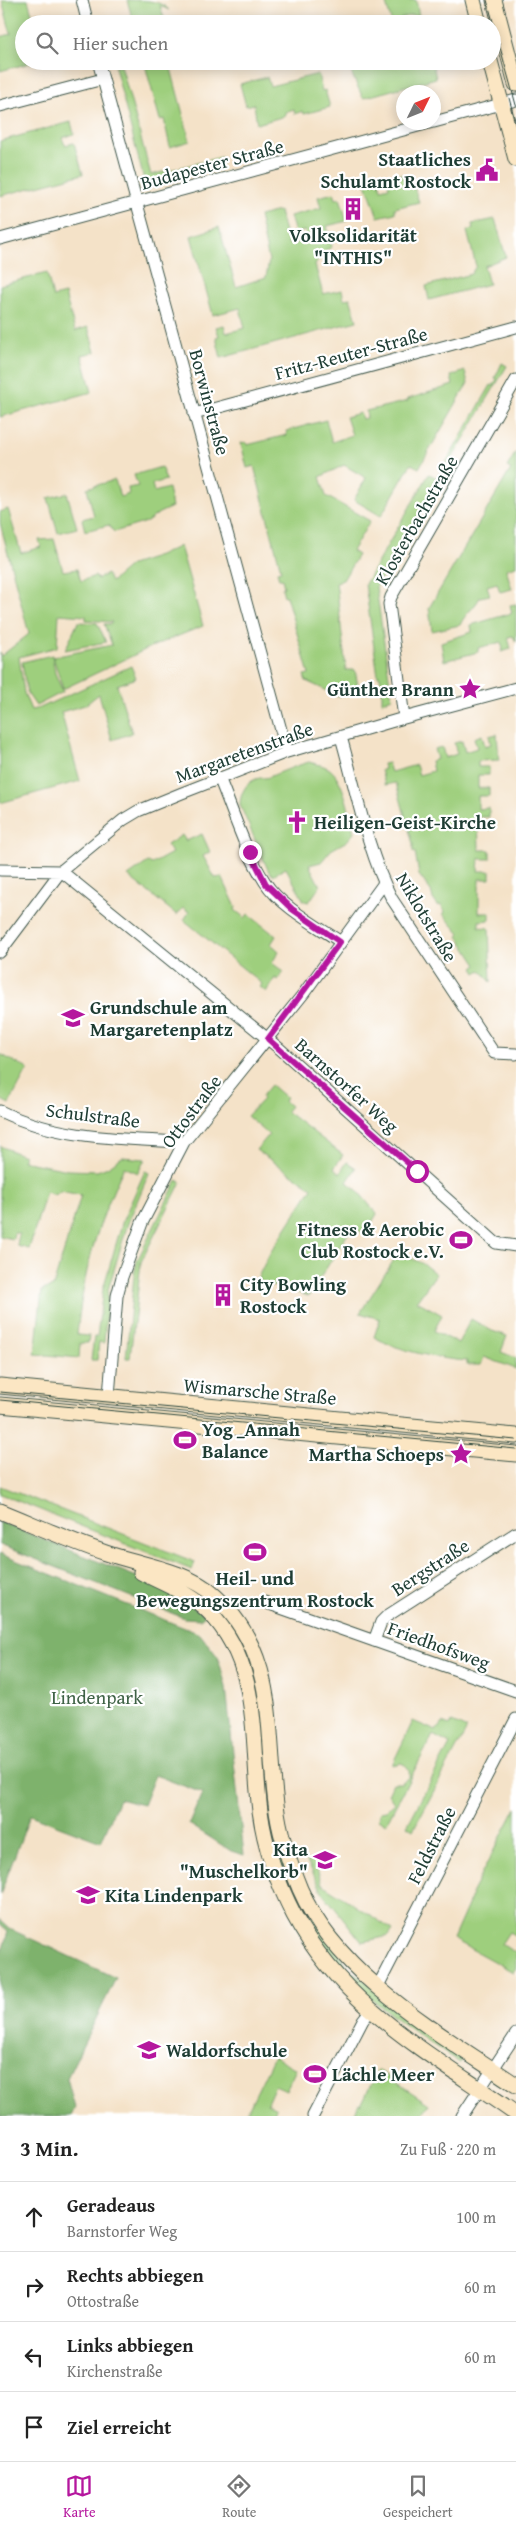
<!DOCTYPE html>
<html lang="de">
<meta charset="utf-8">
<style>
:root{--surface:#fff;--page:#f6f6f6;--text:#222;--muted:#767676;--line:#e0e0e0;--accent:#b5179e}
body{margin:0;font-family:"Gentium Book Plus",serif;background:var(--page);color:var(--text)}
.compass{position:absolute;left:396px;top:85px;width:45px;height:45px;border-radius:50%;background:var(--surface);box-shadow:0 2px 12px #0003;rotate:47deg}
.stop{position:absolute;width:15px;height:15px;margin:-11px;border:4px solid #b5179e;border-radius:50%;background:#fff}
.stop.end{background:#b5179e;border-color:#fff;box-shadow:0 1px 5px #0008}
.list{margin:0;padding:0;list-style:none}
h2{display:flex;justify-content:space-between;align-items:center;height:65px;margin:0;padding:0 20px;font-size:21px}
h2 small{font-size:16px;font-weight:400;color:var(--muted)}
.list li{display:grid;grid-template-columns:32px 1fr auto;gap:15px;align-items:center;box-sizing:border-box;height:70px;padding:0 20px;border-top:1px solid var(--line)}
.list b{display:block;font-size:19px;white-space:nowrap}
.list p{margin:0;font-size:16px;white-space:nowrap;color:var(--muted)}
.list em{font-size:16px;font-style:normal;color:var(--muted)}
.icon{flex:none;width:28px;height:28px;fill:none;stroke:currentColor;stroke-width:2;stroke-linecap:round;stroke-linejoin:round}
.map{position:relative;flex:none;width:516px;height:2116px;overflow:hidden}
.search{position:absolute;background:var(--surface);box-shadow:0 2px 12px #0003;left:15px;right:15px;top:15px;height:55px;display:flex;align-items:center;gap:12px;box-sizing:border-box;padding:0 18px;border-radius:28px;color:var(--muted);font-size:19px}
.sheet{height:345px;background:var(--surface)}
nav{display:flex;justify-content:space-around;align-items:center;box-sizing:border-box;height:70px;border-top:1px solid var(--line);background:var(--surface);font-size:14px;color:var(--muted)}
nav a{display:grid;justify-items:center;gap:2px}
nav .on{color:var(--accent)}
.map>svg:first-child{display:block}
</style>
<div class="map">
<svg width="516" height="2116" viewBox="0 0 516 2116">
<rect width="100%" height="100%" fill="#fff"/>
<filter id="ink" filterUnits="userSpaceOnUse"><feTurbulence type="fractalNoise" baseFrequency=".02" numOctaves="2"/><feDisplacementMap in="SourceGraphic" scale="10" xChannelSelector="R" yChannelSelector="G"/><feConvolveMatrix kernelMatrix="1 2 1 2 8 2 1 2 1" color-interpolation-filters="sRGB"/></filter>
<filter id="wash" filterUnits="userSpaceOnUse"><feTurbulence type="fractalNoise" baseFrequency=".0096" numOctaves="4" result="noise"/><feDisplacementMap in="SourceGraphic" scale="20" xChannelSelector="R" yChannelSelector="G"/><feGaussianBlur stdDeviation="1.12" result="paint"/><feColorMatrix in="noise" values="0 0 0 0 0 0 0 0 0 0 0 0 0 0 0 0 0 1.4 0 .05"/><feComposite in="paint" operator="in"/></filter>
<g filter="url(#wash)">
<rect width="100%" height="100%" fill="#f4e2c8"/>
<!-- green -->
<path fill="#9ecf7d" stroke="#5e8658" d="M2,0h26l7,24h-11v37h13l-37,10v-34l11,-3z
M127,0c16,0 34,0 42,10l-9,-4 4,12 11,6h-41z
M385,0h31l3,16 -7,-1 -11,3 2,6h-11z
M144,61h25l21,80 -20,6 -6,-28 -4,1z
M373,61h32l3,3 24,-3 4,17 -73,20 -14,-30z
M121,65l30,110 70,-18 1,7 -74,18 -4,-2 -29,-113z
M318,74l4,17 3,-1 5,17 -26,7 -1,-3 -8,3 -1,-5 -9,3v4l-28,8 -3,-20 -8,2 -6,-22 27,-7 3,9z
M71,122l3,12 -12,4 3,7 9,-2 9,31 -83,22v-55z
M402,174l3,8 7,-1 7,21 -24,6v5l-17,4 -12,-34 13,-3 2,9 8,-2 -2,-9z
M334,193l2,6 4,-1 7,23 -20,5 5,21 -6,3 -11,15 8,29 19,-4 2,9 6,-1 7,23 -136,37 -5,-21 3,-1 -3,-9 8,-2 2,8 19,-5 -5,-20 -27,7 -22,-79 28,-9 17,60 30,-10 3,-16 -10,-45 20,-5 10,34 18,-5 -2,-9 -10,2 -5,-17 31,-8 -3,-11z
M495,219l11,38 -22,9 5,18 -60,16 -3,-14 45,-12 5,-8 -9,-35 6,-2 -1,-5z
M47,273l6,24 12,-3 10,37 13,-4 7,25 -13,3 10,37 -92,25v-132z
M502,363l5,3 -131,221 16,111 -10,4v-13l-3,-6 2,-1 -1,-6h-2l-13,-92 64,-110 8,4 54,-93 2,1 4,-7 -2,-1z
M465,371l3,12 -49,85 -8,-4 -30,52 -27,-16 12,-22 -22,-13 -24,12 6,19 44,25 -18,30 6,4 -15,25 -7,2 10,88h9l4,22 -21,4 -32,-15 -2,-6 5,-1 -23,-78h-2l-2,-8 2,-1 -2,-8h-3l-2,-8 4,-1 -27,-104 -7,2 -6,-25 5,-1 1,3 40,-10 -1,-4 40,-11 6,22 20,-7 -6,-18 14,-4 2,6 5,-1 -1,-7 42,-10v-2l45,-14 -2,-9z
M516,452v114l-10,3 6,20 -12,3 -3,-9 -10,3 3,9 -10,2c-5,11 -14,15 -20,28l-28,6 -3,-23 82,-139 -4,-2z
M161,467l5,13 -14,4 2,8 14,-4 4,19 -13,6 -12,9 -33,10 -5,-7 -24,6 -3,-12 12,-3 -7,-28 28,-8 5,17 9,-3 -1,-6 10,-2 -4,-11z
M67,493l10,35 -19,5 -10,-35z
M8,509l13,44 20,-6 -2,-7 15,-1 9,32 14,-2 4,12 14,-5 2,3 10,-5 4,8 20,-17 28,-9 21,-10 23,80 -52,21 -88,42 -10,-32 59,-12 -8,-21h7l1,-2 -26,-2v-4l-27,-2 -2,33 -38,10 5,36 7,17 9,-2 91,-42 5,12 -19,7 15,48 -20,7 -13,-46 -14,11 -24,7 19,69 -80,22v-150l1,3 28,-22 -29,-111v-11z
M516,604v38l-3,-6 -5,1 3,12 -10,3 2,-4 -2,-6 -23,6v4l-34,9 -3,-19 31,-10 -1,-7 41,-12 -2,-8z
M78,622l19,1 9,19 -41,8z
M52,655l3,18 8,19 -27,14 -9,-13 -5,-31z
M497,734l2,26 -21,1v6h11v8h-11v13h11v8h-11v13l11,-1v9h-11l1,33h11v9h-11l-1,12h12v8h-11v34h11v7l-11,1v6l10,1 2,54 -10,-12 -5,3 -3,-5 4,-3 -19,-29 2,-2 -17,-20 2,-2 -4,-7 -3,1 -5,-7 -2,-8 -12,-16 -4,-23h-2v-8l-17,-61 -11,2 -4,-15 3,-1 -1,-5 5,-1 3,9 25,-7 3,10 14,-4 -2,-10 6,-2 -3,-10 8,-2 3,11 12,-4 -3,-11 8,-2 3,11 12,-4 -3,-10 8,-3 3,11 6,-2 -2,-8z
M309,762c6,2 14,3 19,6 16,9 22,48 26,65l-7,8 -16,9 -10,12 -12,3 11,21 -11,16 -5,-1 -18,-33 -13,7 -4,-3 -29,-67c0,-10 5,-22 16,-26 5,-2 10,0 15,-3 13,-5 24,-10 38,-14z
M202,834l8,18 -7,4 12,22 7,-1 14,30 -1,3 10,8 3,-4 28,22 -5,8 8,7 -7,12 12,9 -6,8 -3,-2 -9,14 -6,-5 2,-3 -78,-64 5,-8 -6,-4 -6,7 -49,-39 20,-14 4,2 20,-11 -5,-8 15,-10 4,6z
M0,1054l28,15 -19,35 -9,-5z
M271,1085l15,13 -2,3 6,5 -4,5 57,44 -9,13 6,5 7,-11 9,6 -9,14 10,8 20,24 -12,20 -13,-7 -43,69 -42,-12 -10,-5 13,-26 42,-65 -56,-38 13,-15 -22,-19 16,-17 -2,-2z
M0,1146l24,10 -2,5 46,9 29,1 11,-4 14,-10 23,2 -7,14 -14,-6c-27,57 -41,105 -47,168l12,1 -1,7h-8l-1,15 -44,-4 7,-64 11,-3 28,-92 -21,-4 -4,4 -10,-3 -17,57 -12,-3 2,-13h-5l-1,6 -13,-3z
M145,1171l4,2 -21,50 -20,67 -4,53 -5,-1 -2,18h-6l3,-23h3l6,-48 20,-69z
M177,1180l4,2 -40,80 -11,96h-4l8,-83 3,-14z
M399,1252l24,12 13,10 -19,27 25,14 -8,16 24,12 13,-24 21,12 15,5 -6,16 15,6v11l-32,-12 -3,8h-14v-4c-28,-2 -69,-10 -93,-24l6,-18 -20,-6z
M0,1486l195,76 -3,8 -192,-76z
M225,1612l29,52 26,182 -7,2 -4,-19 -15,-148 -12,-35 -20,-31z
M413,1721l23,10 6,-8 8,3 2,-4 15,7 -54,101 -6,-4 43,-82 -17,-9 -47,89 -8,-5 2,-8 6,-1 8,-7 -6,-9 5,-11h8l8,-6c1,-8 -1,-11 -8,-14l-9,2z
M516,1808v128l-7,-4 -8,12 15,9v15l-3,4 -60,-33 19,-43 -1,-2z
M284,1858l62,106 -5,5 -21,-24 -15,-22 -28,-64z
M314,1859l8,25 71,46 -4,6 -27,6 -39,-49 -16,-32z
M354,1972l110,85 -4,6c-40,-27 -78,-52 -112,-86z
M274,2056l22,13 -10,21 -11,-5 -8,18 9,5 -3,8 -11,-3 -2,3h-15z
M378,2070l51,34 -8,12h-68l6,-12 2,1z"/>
<!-- forest -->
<path fill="#7eb26c" stroke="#4e7850" d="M0,1522l147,59 24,11 34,23 -5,4 -16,-1 -184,-73z
M0,1554l200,80 18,23 8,30 18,168 -13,-4 -42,-27 13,-31 -47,-18 -12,30 -24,-6 -18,43 -71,-27 -30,80z
M0,1920l10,9 106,49 -49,100 8,30 -4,8h-71v-160l8,-24 -8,-7z"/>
</g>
<g filter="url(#ink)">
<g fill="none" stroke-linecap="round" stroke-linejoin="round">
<defs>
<path id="street" d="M82,0l6,24
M98,61l189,691
M0,106l103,-27
M434,122l82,-22
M0,239l433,-117
M194,414l322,-87
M404,718l-15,-114 2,-7 125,-217
M341,737c15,52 26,114 51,162l102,154 22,1
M220,780c14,34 25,71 45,102 15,24 52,44 76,60
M0,870l61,1 62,-51 15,-9 44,-18 105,-41 117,-34 112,-30
M0,952l61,-81 219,178 216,194 20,3
M0,1111c57,28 122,28 184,31
M109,1396l8,-100 5,-19 20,-54 42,-81 120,-149 80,-110
M264,1602l252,89
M374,1641l7,-19 6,-6 129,-83
M377,1988l139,-269
M313,2116l50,-96 7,-9
M462,2116l54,-82"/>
<path id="secondary" d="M473,0l6,24
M494,0l22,84
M490,61l26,98
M0,1386l516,50
M0,1405l516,49
M0,1511c35,14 70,30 106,42 36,12 80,17 109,43 63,58 51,131 61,208 3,29 13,58 24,85 38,88 141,145 216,196
M141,1572c23,12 49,21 68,40 53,54 42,130 51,199 5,37 17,71 34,104 50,94 139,140 222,199"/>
</defs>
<!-- street casing -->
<use href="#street" stroke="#3f564a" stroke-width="13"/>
<!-- secondary casing -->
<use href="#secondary" stroke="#3f564a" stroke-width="17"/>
<!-- street -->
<use href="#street" stroke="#fff" stroke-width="11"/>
<!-- secondary -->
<use href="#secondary" stroke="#fbe6c3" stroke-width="15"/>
<!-- tram -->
<path stroke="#1f3d34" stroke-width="1" d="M487,0l29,105
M509,98l7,26
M0,1392l516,48
M0,1400l516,49"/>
</g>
</g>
<g fill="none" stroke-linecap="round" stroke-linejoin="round" filter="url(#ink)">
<!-- route -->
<path stroke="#b5179e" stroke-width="6" d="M250,852l16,32 26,25 48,33 -72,97 149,132"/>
</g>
<!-- icons -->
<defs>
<symbol id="civic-bare" viewBox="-9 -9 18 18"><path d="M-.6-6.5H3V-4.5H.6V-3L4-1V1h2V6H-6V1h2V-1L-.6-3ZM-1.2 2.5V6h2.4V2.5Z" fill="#b5179e" stroke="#fff" stroke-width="2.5" paint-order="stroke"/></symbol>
<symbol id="building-bare" viewBox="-9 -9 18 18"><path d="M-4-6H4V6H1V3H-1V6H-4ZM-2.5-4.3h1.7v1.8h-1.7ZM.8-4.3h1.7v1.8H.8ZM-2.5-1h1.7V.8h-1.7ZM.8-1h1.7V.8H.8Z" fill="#b5179e" stroke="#fff" stroke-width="2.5" paint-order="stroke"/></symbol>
<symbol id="sight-bare" viewBox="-9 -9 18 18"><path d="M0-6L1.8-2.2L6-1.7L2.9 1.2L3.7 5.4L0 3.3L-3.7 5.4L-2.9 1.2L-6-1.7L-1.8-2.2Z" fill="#b5179e" stroke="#fff" stroke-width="2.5" paint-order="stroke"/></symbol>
<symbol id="church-bare" viewBox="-9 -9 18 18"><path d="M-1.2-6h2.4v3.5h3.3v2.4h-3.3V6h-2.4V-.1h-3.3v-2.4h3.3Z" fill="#b5179e" stroke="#fff" stroke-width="2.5" paint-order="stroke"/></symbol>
<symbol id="school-bare" viewBox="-9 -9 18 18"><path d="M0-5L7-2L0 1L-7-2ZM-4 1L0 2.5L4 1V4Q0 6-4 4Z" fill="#b5179e" stroke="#fff" stroke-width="2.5" paint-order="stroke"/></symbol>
<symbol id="stadium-bare" viewBox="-9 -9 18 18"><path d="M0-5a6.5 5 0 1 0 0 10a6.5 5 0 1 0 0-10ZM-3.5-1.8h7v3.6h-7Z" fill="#b5179e" stroke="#fff" stroke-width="2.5" paint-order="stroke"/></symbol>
</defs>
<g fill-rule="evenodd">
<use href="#civic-bare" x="471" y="154" width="32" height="32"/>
<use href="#building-bare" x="337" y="193" width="32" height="32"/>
<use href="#sight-bare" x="454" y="673" width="32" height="32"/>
<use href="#church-bare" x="281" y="806" width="32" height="32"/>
<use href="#school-bare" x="57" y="1002" width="32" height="32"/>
<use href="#stadium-bare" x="445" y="1224" width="32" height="32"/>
<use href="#building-bare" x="207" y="1279" width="32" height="32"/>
<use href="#stadium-bare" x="169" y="1424" width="32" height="32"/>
<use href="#sight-bare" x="445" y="1438" width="32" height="32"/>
<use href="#stadium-bare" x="239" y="1536" width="32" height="32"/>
<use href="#school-bare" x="309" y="1844" width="32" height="32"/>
<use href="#school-bare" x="72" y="1879" width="32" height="32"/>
<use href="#school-bare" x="133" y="2034" width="32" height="32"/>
<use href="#stadium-bare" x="299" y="2058" width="32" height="32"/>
</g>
<g text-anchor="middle" stroke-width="4.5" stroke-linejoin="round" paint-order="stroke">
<!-- poi labels -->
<g font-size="19" font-weight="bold" fill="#1f3d34" stroke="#fff" text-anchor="start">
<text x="471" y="166" text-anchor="end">Staatliches<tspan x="471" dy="22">Schulamt Rostock</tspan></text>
<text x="353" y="242" text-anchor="middle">Volksolidarität<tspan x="353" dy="22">"INTHIS"</tspan></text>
<text x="454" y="696" text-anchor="end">Günther Brann</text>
<text x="314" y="829">Heiligen-Geist-Kirche</text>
<text x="90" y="1014">Grundschule am<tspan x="90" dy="22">Margaretenplatz</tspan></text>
<text x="444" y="1236" text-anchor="end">Fitness &amp; Aerobic<tspan x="444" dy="22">Club Rostock e.V.</tspan></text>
<text x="240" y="1291">City Bowling<tspan x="240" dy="22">Rostock</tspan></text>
<text x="202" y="1436">Yog _Annah<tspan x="202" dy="22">Balance</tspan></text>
<text x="444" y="1461" text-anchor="end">Martha Schoeps</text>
<text x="255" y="1585" text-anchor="middle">Heil- und<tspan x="255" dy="22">Bewegungszentrum Rostock</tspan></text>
<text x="308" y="1856" text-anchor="end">Kita<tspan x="308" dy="22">"Muschelkorb"</tspan></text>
<text x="105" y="1902">Kita Lindenpark</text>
<text x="166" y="2057">Waldorfschule</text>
<text x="332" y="2081">Lächle Meer</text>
</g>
<!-- street labels -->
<g font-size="19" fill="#1f3d34" stroke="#fff">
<text transform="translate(212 164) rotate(-15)" y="7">Budapester Straße</text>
<text transform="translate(351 353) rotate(-15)" y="7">Fritz-Reuter-Straße</text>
<text transform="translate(210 402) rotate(75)" y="7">Borwinstraße</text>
<text transform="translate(416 520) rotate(-60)" y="7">Klosterbachstraße</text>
<text transform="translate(244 752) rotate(-20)" y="7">Margaretenstraße</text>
<text transform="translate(427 917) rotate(59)" y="7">Niklotstraße</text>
<text transform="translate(347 1085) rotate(42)" y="7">Barnstorfer Weg</text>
<text transform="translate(191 1111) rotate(-53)" y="7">Ottostraße</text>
<text transform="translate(93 1115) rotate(7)" y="7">Schulstraße</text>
<text transform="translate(260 1391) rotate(5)" y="7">Wismarsche Straße</text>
<text transform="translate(430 1567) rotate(-33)" y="7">Bergstraße</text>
<text transform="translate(439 1645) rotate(20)" y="7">Friedhofsweg</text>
<text transform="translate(431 1845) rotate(-63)" y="7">Feldstraße</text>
</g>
<!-- park labels -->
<g font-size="19" fill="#3f6246" stroke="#fff">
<text x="97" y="1704">Lindenpark</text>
</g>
</g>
</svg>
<svg class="compass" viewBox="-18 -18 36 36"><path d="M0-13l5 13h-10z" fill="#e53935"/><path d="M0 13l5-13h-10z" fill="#767676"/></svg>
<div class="stop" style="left:417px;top:1171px"></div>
<div class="stop end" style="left:250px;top:852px"></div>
<div class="search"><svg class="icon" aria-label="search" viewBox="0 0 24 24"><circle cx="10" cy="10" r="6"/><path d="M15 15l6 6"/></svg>Hier suchen</div>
</div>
<section class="sheet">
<h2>3 Min.<small>Zu Fuß · 220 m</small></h2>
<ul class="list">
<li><svg class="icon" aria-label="ahead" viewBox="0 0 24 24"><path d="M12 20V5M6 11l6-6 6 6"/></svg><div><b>Geradeaus</b><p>Barnstorfer Weg</p></div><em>100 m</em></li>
<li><svg class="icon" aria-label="right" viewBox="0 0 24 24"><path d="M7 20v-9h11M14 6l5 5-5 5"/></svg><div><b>Rechts abbiegen</b><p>Ottostraße</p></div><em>60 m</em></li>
<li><svg class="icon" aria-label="left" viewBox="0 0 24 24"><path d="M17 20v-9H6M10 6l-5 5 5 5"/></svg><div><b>Links abbiegen</b><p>Kirchenstraße</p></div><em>60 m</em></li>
<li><svg class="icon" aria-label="arrive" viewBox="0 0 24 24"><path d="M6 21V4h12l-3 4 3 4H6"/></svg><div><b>Ziel erreicht</b></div></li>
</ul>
</section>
<nav>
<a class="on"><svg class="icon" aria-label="map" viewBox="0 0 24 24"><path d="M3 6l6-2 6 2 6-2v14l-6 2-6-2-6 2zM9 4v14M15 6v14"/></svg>Karte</a>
<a><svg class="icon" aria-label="directions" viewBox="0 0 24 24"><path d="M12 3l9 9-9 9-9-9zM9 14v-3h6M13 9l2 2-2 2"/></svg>Route</a>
<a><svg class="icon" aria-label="saved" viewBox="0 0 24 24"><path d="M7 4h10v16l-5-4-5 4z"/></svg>Gespeichert</a>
</nav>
